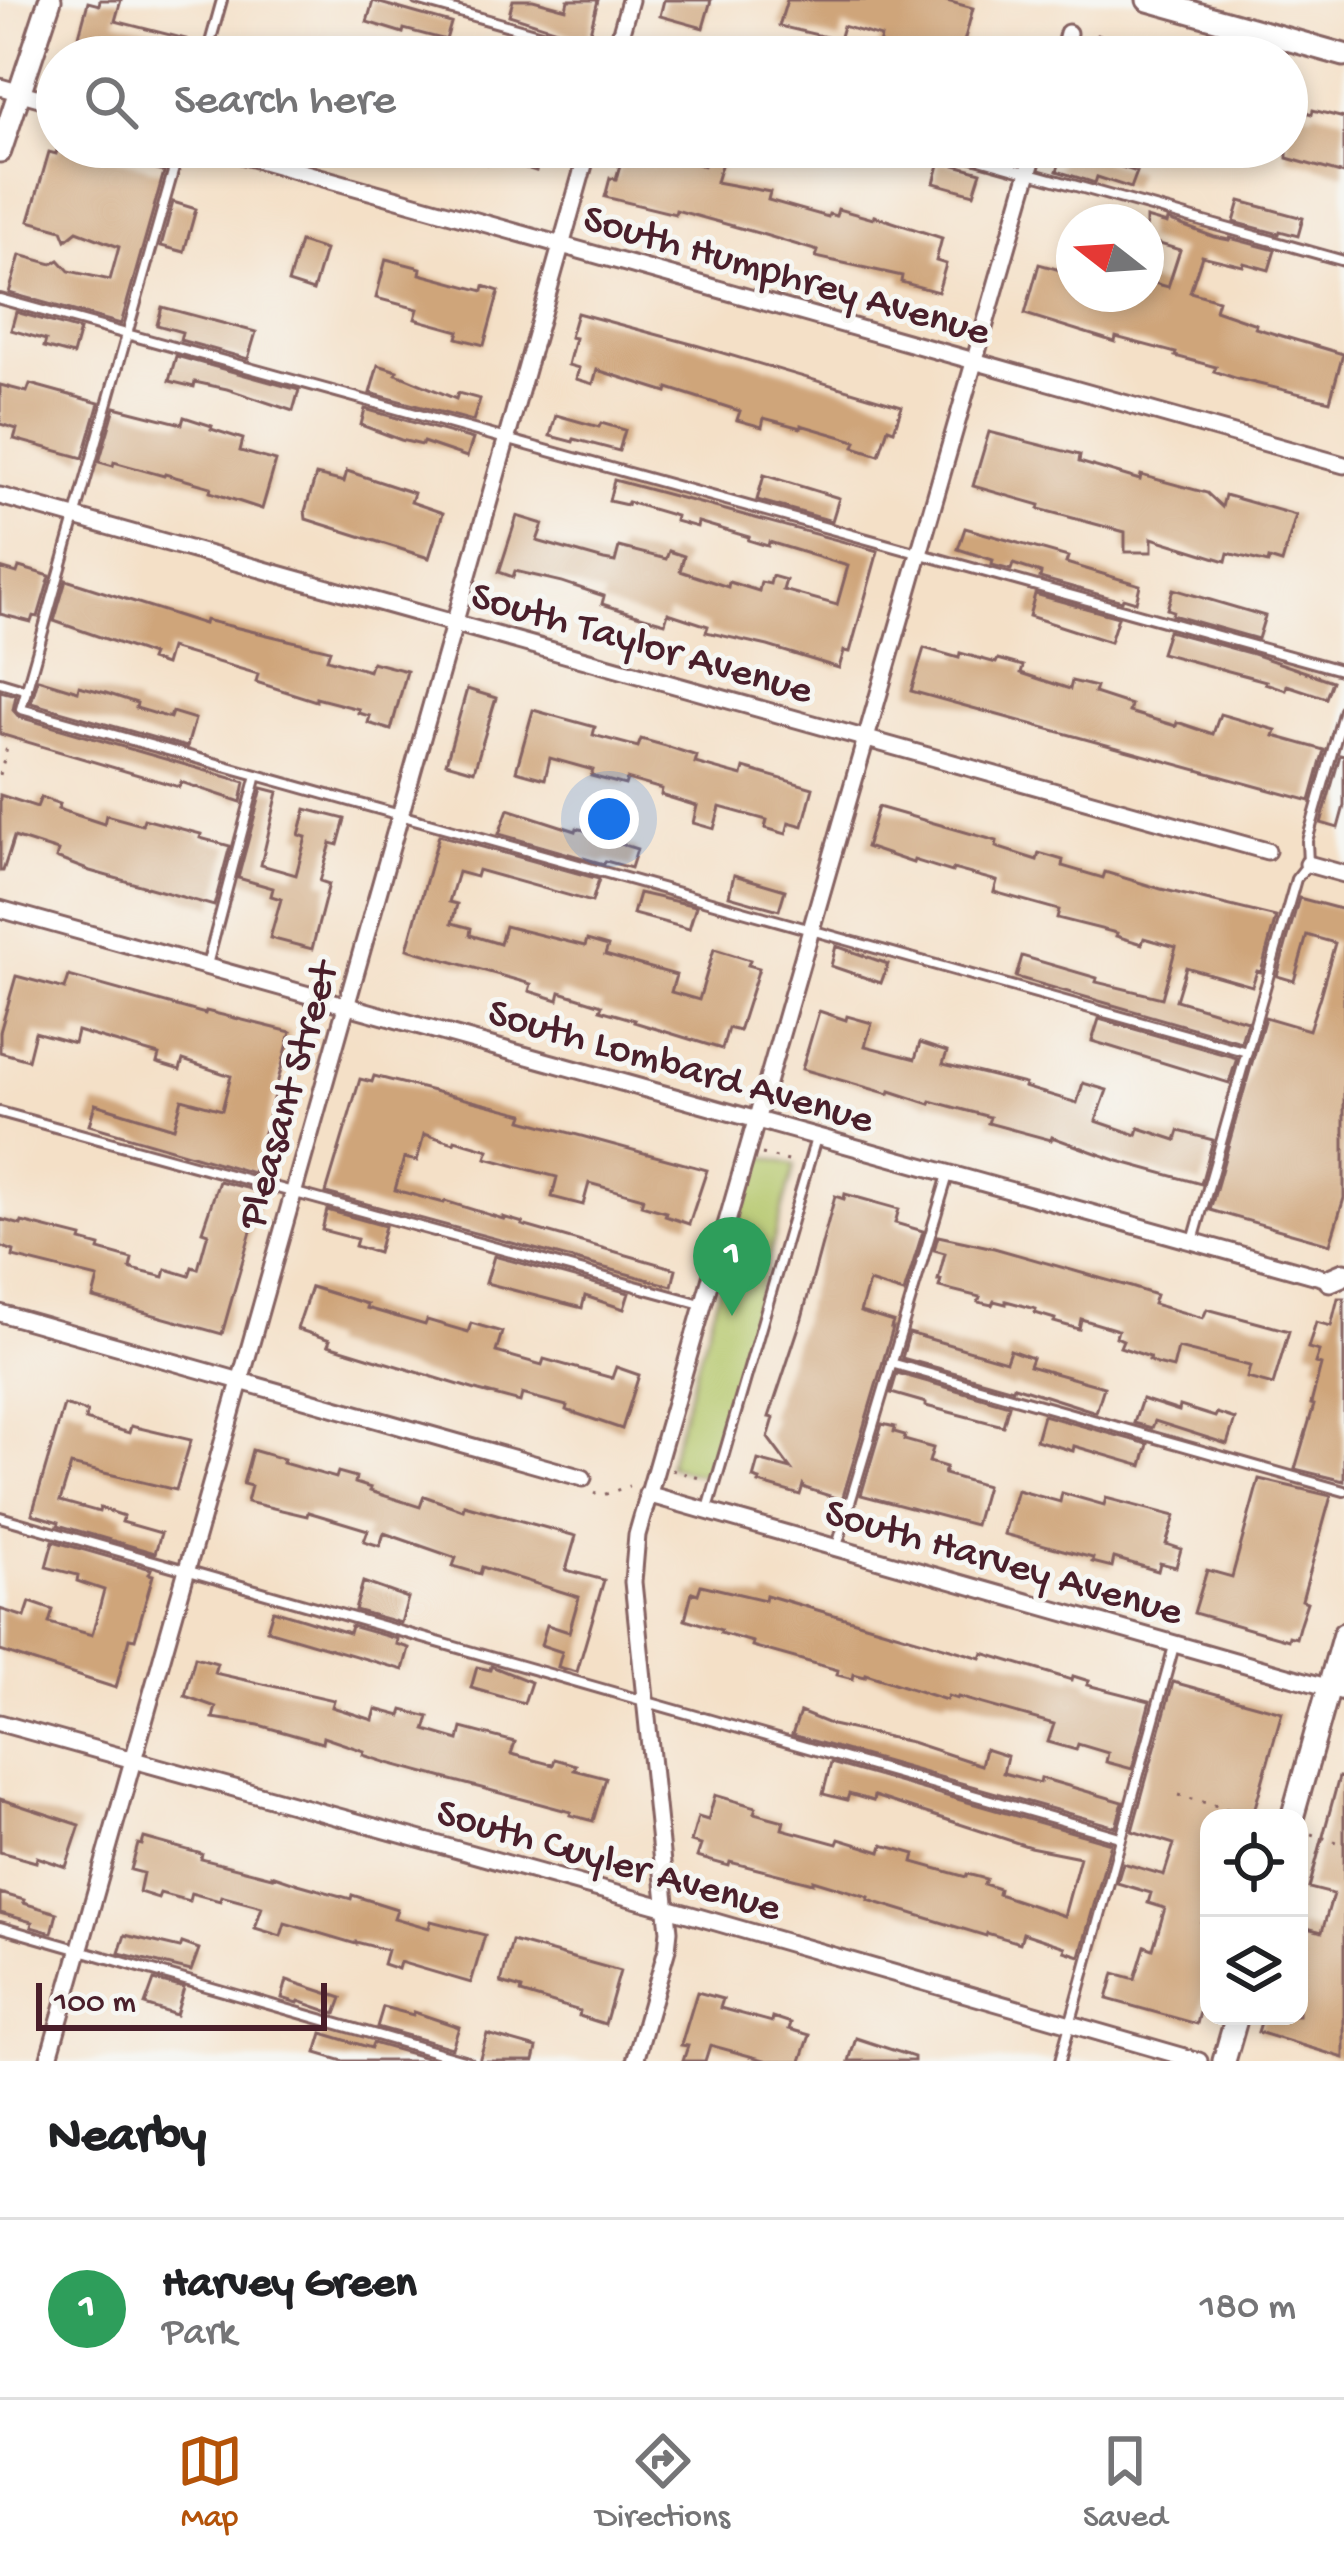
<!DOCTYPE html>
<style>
:root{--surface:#fff;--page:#f2f2f2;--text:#202124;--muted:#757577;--line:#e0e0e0;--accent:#b45309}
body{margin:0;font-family:"Gochi Hand",sans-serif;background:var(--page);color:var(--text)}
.controls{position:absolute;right:36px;bottom:36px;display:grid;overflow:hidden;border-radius:24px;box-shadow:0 6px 18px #0003}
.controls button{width:108px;height:108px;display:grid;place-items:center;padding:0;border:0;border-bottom:3px solid var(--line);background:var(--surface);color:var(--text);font:60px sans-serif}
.compass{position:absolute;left:1056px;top:204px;width:108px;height:108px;border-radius:50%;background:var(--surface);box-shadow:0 6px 18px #0003;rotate:287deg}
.scale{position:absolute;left:36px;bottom:30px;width:291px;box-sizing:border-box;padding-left:12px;border:6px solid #4a1f2b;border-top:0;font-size:33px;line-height:42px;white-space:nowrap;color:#4a1f2b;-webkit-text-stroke:9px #f6f6f2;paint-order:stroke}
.you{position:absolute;left:609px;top:819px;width:42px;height:42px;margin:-30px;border:9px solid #fff;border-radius:50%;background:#1a73e8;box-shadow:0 0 0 18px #1a73e833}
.badge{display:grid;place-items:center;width:78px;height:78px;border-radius:50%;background:var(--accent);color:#fff;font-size:39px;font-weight:700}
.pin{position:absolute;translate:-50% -99px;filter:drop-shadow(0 3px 6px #0008)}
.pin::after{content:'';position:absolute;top:63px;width:42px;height:36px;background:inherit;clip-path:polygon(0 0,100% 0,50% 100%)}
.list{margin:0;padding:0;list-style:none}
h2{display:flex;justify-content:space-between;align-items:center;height:156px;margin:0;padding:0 48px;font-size:51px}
h2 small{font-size:39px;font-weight:400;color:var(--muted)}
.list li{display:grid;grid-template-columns:78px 1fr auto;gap:36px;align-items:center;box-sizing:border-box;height:180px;padding:0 48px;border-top:3px solid var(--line)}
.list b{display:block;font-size:45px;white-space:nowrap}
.list p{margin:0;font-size:39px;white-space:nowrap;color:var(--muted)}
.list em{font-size:39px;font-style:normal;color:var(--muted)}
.icon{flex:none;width:66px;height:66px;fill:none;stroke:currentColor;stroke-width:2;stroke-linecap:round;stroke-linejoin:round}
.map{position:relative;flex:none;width:1344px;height:2061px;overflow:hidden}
.search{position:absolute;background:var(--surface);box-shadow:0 6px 18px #0003;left:36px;right:36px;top:36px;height:132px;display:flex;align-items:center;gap:30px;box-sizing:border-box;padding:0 42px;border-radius:66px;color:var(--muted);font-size:45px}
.sheet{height:336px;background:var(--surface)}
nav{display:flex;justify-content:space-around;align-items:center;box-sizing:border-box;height:168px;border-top:3px solid var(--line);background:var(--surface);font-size:33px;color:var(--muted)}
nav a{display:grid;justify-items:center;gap:6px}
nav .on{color:var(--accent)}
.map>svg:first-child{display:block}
</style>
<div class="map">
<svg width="1344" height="2061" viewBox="0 0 1344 2061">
<rect width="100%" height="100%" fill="#f6f6f2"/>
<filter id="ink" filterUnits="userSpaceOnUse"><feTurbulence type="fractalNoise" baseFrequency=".00833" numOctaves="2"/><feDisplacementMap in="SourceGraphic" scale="24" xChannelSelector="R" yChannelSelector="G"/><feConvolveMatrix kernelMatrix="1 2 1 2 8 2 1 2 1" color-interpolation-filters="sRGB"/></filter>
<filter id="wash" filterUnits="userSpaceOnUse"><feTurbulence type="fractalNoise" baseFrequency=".004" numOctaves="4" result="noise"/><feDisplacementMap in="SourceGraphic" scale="48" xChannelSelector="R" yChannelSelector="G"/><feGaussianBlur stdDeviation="2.7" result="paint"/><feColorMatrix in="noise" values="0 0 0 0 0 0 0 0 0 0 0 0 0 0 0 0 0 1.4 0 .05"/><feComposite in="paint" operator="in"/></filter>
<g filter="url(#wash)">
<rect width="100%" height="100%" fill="#f4e0c7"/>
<!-- green -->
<path fill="#b4c669" stroke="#7f724a" stroke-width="3" d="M758,1155l37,10 -88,312 -39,-11z"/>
<g id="blocks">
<!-- building -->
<path fill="#cfa57a" d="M100,0h21l-6,21 71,18 -5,18h-68l-37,-10 12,-45 11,3z
M513,0h20l33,9 2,-9h30l-10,40 -79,-25z
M664,0h47l-8,28 -43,-12z
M787,0h156l30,8 -13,49h-84l5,-20 -38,-11 -4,14 -60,-14z
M373,1l78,22 -5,17 -42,-11 -1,4 -36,-11z
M1097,35l62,18v4h-68z
M1287,106l25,8 1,-4 31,8v56l-57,-16z
M58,147h17l89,25 -43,152 -112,-31 11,-38 32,9 7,-4 10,11 41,9 9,-33 -42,-16 -11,9 -4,-10 -33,-9 20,-69 7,2z
M444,147h98l-6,24 -46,-14 -2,7 -44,-13z
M625,147l16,5 1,-5h16l-2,6 48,13 2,-8 16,4 -6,20 54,10 -2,8 60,17 1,-3 7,2 2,-7 35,10 1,-3 68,22 -6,23 10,3 -8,28 -37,-10 1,-6 -86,-19 2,-6 -60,-18 -82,-23 -1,4 -70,-17 5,-19 6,1z
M1065,147h42l-4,14 34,11 -6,16 -34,-11 -2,6 -38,-12z
M940,161l41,11 -7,22 -40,-11z
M1240,201l63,17 -5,18 -18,-5 -1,3 -45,-12z
M173,202l23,7 -12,43 -23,-6z
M1146,218l21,6 1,-4 46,17 15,3 1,-2 45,12 -6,20 -25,-7 -1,3 -41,-10 -12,36 28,8 -3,10 41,14 -1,4 88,26 -13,47 -92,-22 -24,-8 2,-4 -41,-11 1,-3 -60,-16 -1,5 -90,-28 14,-50 35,10v20h72l1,-13 21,6 12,-37 -34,-10z
M300,242l25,8 -12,41 -25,-8z
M386,259l35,9 -1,6 63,17 1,-5 15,5 -15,54 -27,-7 2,-7 -44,-12 3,-10 -42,-11z
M162,307l94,25 -8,27 -68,-19 2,-8 -25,-7z
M16,312l64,18 -7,25 -29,-8 2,-7 -35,-10z
M577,313l122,33 203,60 -8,24 -6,-2 -9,27 -25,-8 2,-6 -55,-16v3l-37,-10 -2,9 -25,-7 3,-9 -72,-23 -1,4 -70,-22 -4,14 -17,-5 3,-11 -11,-3 7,-27 -5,-1z
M176,356l123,34 -6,21 -66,-22 -32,-7 -1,5 -25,-6z
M378,365l19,6 -1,3 60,25 2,-6 22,6 -7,22 -103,-28z
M30,384l69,19 -16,55 -69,-19 3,-10 -17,-5v-39l27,7z
M115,407l67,17 2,-7 28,9 -1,3 32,10 -3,12 36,10 -14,48 -52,-17 1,-5 -46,-13 -1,2 -50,-14 -1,4 -14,-4z
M365,409l108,30 -6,18 -44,-15 -1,3 -21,-5 -40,-15z
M556,415l43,12 2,-4 24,7 -6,21 -45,-12 -1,3 -23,-6z
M989,432l91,23 -1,7 61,18 1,-5 66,18 15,14 3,-12 71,20 -14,48 -13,-4 -1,4 -40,-10 -2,8 -74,-23v14h-27v-20l-86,-23 1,-4 -67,-19z
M347,471l67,22 -3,9 32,11 -14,45 -123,-39 -1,-8 11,-36 28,7z
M764,475l75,23 -7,23 -75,-21z
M614,480l264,71 -28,101 -6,-1 -5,17 -71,-22 -62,-14 2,-6 -40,-13 -3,10 -28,-8 -35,-11 2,-8 -42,-14 -47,-11 -2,6 -14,-5 18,-56 26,8 -6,17 67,19 11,2 4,-15 47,12 3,-8 15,5 -4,15 48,16 1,-5 30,9 2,-9 9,2 2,-8 14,4 -3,10 54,15 11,-39 -79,-24 -1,4 -20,-6 1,-3 -51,-15 -1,5 -22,-6 1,-5 -48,-14 -1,3 -18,-4z
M965,528l103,29 -2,6 74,22 -4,17 -13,-4 -1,3 -82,-23 1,-5 -28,-9 -2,6 -19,-5 1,-5 -35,-11z
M19,567l31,9 -12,41 -5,-1 -2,6 -31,-8v-46l17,5z
M66,580l138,44 1,-4 125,30 -3,9 42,12 3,-9 35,9 -16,59 -23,-7 2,-7 -12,-3 1,-4 -43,-11v3l-60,-19 2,-8 -88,-26 -5,17 -15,-5 2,-5 -98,-34z
M1173,589l92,27 -7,23 -86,-24 1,-4 -6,-2z
M1035,594l83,23 -8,25 -81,-26z
M1168,631l85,23 79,27 -6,17 -39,-13 -1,5 -21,-7 1,-2 -105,-28z
M924,648l35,10 1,-5 36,10 2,-4 25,7 -2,7 49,16 2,-8 24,6 -2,6 37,12 -2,7 47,14 1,-4 36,12 7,-20 56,16 -2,6 50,14 -14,51 -399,-110z
M38,679l40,12 1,-5 27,7 31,10 -1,5 34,10 2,-6 23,7 -8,28 -156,-44z
M467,689l29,9 -22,73 -28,-8z
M0,691l16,4 -3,15 6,7 226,65 -4,20 -60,-20 -2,5 -179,-53z
M533,710l62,17 -2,8 45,12 3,-8 25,7 31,10 -2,7 47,13 2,-8 69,20 -10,38 -14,-4 -3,12 -21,-6 2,-8 -47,-13 -6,22 -21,-6 4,-17 -36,-11 1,-6 -35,-10 -2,6 -34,-9 2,-6 -43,-12 -5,21 -29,-8z
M1340,755l4,1v50l-6,22 -17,-5z
M262,788l16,4 -17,73 35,10 10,-38 -7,-2 7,-26 39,10 -7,26 -7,-2 -11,38 9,3 -17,65 -42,-11 11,-39 -10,-3 2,-8 -35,-10z
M0,795l37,12 4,-10 19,7 -2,5 46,15 2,-9 36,10 2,-6 57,15 -1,4 30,8 -16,60 -124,-35 -34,-13 2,-7 -44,-14 -11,34h-3z
M878,807l119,34 -1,6 41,13 2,-7 24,7 -1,6 41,12 2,-6 56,17 115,28 -15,55 -4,-1 -5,15 -66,-19 -10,33 71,21 -6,21 -225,-65 6,-21 75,22 -1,4 66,16 14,-51 -32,-9 -2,6 -26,-8 1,-3 -60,-15 2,-8 -65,-18 3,-11 -44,-12 -1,3 -38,-12 -1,3 -47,-16z
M508,809l68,22 1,-3 24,7v3l36,11 -6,19 -25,-7 -2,3 -105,-30z
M439,835l160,44 -7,23 -114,-32 -2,7 -18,-5 -9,30 8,2 -5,19 19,5 -1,7 30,9 5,-18 80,20 2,-6 21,6 -3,9 71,20 -5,17 28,8 15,-51 36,11 -2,5 11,3 -20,63 -11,-3 -6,21 -88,-27 1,-2 -35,-10 2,-5 -42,-13 -2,8 -29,-9 2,-7 -124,-35z
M734,875l51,15 -6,20 -50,-14z
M639,893l57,13 -7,23 -56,-15z
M1299,898l45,12v288l-14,46 -120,-34 55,-193 44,13 11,-34 15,-53 -28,-8 -13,46 -17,-5z
M836,946l52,18 -7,19 -50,-17z
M16,976l49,13 4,-13 136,38 1,-3 85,21 -38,141 -164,-48 6,-21 79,24 8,-29 40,11 9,-34 -48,-16 -3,10 -23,-7 2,-8 -82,-24 -3,12 -39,-11 -7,28 -28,-8v-20z
M819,1011l27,9 1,-4 25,7 -7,23 50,13 5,-16 27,9 -4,12 82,20 -1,3 53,16 6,-20 24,7 -11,31 41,14 2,-7 37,12 3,-9 34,9 -12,44 -83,-23 -66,-24 -1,3 -63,-17 2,-6 -59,-16 -1,3 -40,-13 -1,3 -87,-25z
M1099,1019l138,39 -8,25 -137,-42z
M374,1076l150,38 -2,6 185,50 -18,54 -24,-8 1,-4 -25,-7 2,-7 -54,-15 -6,22 -31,-8 5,-20 -71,-19 3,-8 -34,-10 -1,3 -30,-9 -7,27 -13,-3 -9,32 49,13 1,-2 58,18v-2l20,6 -1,2 154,44 -4,17 -346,-93 34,-114 12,3z
M219,1181l43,11 -40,142 -129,-36 5,-20 -85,-21 1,-6 -14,-5v-27l21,6 1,-3 60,15 -1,4 19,5 -1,4 33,9 -2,9 5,2 29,7 2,-8 23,7 3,-9 6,2 10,-36 -6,-2z
M845,1194l54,15 -4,14 28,8 -19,62 -35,-11 -9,30 33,10 -2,6h2l-51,172 -37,-12 -2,-3 -3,10 -41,-12 1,-3 -7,-2 5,-18 33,9 -23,-31 6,-20 -5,-1 33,-99 33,-122 9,3z
M327,1210l58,16 -7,27 -23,-7 2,-7 -35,-9z
M938,1236l56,12 137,39 25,8 -3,9 50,14 4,-9 82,22 -16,54 -26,-7 3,-12 -72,-18 -5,20 -16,-4 -8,-4 1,-3 -30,-10 3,-7 -7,-3 2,-7 -37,-11 -2,10 -25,-7 1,-3 -20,-6 1,-4 -30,-8v3l-12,-3 -2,4 -14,-3 2,-5 -41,-10 2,-7h-3l7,-27 -11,-3z
M494,1256l135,37 -5,16 -39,-13 -3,12 -96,-25z
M311,1287l56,17 -1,4 59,17 2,-5 41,12 3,-9 31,9 -6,20 46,13 2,-6 68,19 4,-11 23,8 -17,54 -56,-19 1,-4 -45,-12 -2,8 -41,-11 -151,-46 2,-5 -33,-11z
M1338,1298h6v183l-49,-12 19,-64 -3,-1 10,-39 -6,-2 4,-12 -11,-3 8,-26 15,4z
M909,1333l97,28 4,-11 22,8 -3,8 75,21 -8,25 -82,-26 -1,3 -111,-31z
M897,1373l112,32 -6,21 -77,-20v-3l-35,-10z
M1142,1399l37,12 1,-5 35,11 2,-4 18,6 -8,25 -72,-23 -3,7 -18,-5z
M64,1405l23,7 -2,8 44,13 2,-7 60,14 -15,50 -105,-25 -11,36 39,11 1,-4 24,8 -2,6 39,11 -6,20 -97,-28 1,-3 -27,-8z
M1043,1415l105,29 -6,22 -68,-20 -1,5 -37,-11z
M882,1424l13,3 -1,5 11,3 -1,5 29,8 -4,14 17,5 -2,7 42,12 -11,39 -114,-30z
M252,1450l32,9 -1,4 53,15 2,-6 18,5 -1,6 16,5 -1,3 50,16 4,-11 39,14 1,-5 112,31 -10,34 38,10 -27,92 -19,-5 4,-15 -21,-7 6,-20 22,7 10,-35 -97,-30 -2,7 -27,-8 3,-8 -72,-25 -4,13 -16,-5 4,-11 -60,-18 -1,4 -60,-14 4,-16 -8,-2z
M1259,1479l72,17 -29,104 5,2 -7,21 -4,15 -7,-2 -1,4 -94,-27 13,-43 25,7z
M1017,1490l43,12 2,-9 42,12 2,-7 69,18 -9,28 15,5 -5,18 -16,-4 -2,8 -44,-13 -2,9 -20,-5 1,-4 -89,-24z
M53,1541l98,28 -2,5 4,1 -18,64 -6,-1 -13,50 -116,-37v-42l25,8 5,-15 23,8 -4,13 43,12 12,-45 -27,-9 1,-6 -32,-8z
M363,1582l45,16 -7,25 -46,-13z
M701,1585l64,15 1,-5 215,63 2,-5 89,27 1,-4 16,5 -2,4 63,16 -18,68 -26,-7 2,-9 -30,-9 -2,6 -28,-8 6,-18 -96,-27 -1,2 -9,-3 -2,4 -80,-26 -1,3 -11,-3 -1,5 -16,-4 1,-5 -86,-24 1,-4 -33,-9 1,-3 -36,-11 7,-27 6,2z
M273,1610l76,23 2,-7 46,13 -1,5 13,4 -6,22 -136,-40z
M195,1657l22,6 -3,10 120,27 -2,7 41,13 3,-11 25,7 2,-6 26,7 -4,13 34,10 3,-12 53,14 -4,12 42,11 2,-6 21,6 -2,5 32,8 -13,43 -23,-6 1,-3 -183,-49 -25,-8 1,-4 -41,-14 -1,6 -63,-18 -46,-7 3,-11 -31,-11z
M491,1666l40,16 -7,21 -53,-15 6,-21 13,3z
M1173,1682l109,30 -30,106h-43v83l-7,22 7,2v18l-6,20 6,2v10l-12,49 -90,-25 7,-26 21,6 10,-33 8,3 12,-41 -17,-5 3,-10 -34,-10 6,-20 41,12 10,-31 -42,-13z
M800,1712l32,13 79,17 70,23 4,-16 22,7 -4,17 37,10 1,-5 82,24 -7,25 -324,-92z
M831,1763l280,80 -31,113 -16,-5 1,-4 -42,-14 -3,10 -33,-10 -1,3 -118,-36 1,-3 -56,-17v3l-83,-21 -1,4 -32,-9 4,-12 -10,-3 7,-25 10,3 7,-25 41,12 -2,6 30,8 -2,8 55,15 2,-5 42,13 2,-7 32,9 -2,8 53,15 1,-3 19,5 -2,5 15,5 -1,5 66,22 16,-59 -50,-10 -156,-51 -1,5 -24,-7 -2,6 -24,-6z
M1339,1777l5,1v280l-86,-26 5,-16h36v-90l23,6 11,-38 -24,-6z
M0,1799l80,26 -14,42 -29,-10 -1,5 -36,-10z
M144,1838l58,16 -1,5 71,18v-2l26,9 53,15 1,-4 45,14 -3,9 35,10 2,-7 54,14 -14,48 -71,-21 -2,7 -15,-5 4,-14 -31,-8v2l-71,-21 -4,13 -26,-8 7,-21 -41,-11 -1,5 -29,-8 -2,8 -29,-8 -2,5 -19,-6 4,-19 -12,-3 7,-26 4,1z
M0,1893l24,7 -1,3 34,10 -5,20 -21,-6 1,-5 -32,-9z
M125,1935l55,13 2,-5 17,6 -8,22 -72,-18z
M512,1941l108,30 -15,53 -26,-8 1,-5 -59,-18 1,-4 -21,-6z
M154,1980l30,8 -8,27 -31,-10z
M287,1980l55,18 -6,16 -37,-13 -1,2 -16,-5z
M697,1992l26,7 -3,9 52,14 1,-5 18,6 -2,6 21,6 -9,26h-33l-58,-16 -5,16h-22l5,-15 -7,-1z
M383,2007l30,8 1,-3 45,15 -7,21 -75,-21z
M322,2033l49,15 2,-5 64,18h-94l-27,-8z
M487,2034l50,14 -3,13h-55z
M856,2038l58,19v4h-65z"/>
</g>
</g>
<g filter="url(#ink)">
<use href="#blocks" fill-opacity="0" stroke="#866362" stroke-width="3"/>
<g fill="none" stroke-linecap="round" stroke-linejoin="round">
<defs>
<path id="lane" d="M417,0l195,55
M206,57l16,-57
M180,147l-159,562 1226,343
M937,147l407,114
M0,299l1344,372
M0,682l27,8
M207,965l50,-190
M0,1112l701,192
M1193,1241l103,-362 12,-15 -1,-23 37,-131
M891,1363l453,128
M708,1509l108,-371
M0,1517l1120,320
M837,1546l111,-371
M0,1927l467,134
M1060,2061l114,-415"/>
<path id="street" d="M614,57l16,-57
M1062,57l6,-24
M0,87l57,16
M213,147l1131,318
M0,496l1267,355
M1308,864l36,10
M0,909l1335,372
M0,1313l583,165
M647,1494l697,198
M0,1723l667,185 532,153
M48,2061l541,-1914
M635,2061l32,-112 2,-18 -36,-349 4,-47 399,-1388"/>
<path id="secondary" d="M1148,0l196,55
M0,151l50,-151
M1330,1280l14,-6
M1292,1818l52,-184
M1224,2061l13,-45"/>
</defs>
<!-- lane casing -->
<use href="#lane" stroke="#866362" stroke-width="14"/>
<!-- street casing -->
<use href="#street" stroke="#866362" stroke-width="21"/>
<!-- secondary casing -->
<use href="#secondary" stroke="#866362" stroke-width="27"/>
<!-- path -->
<path stroke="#866362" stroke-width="3" stroke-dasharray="3 9" stroke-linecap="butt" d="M0,775l7,-28
M762,1154l30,8
M672,1470l31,9
M594,1493l6,3 29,-10
M1179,1795l79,23
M1311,1834l33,10"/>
<!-- lane -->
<use href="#lane" stroke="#fff" stroke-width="8"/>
<!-- street -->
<use href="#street" stroke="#fff" stroke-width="15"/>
<!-- secondary -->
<use href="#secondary" stroke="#fff" stroke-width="21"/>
</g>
</g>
<g text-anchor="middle" stroke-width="10" stroke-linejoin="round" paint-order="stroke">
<!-- street labels -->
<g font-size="42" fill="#4a1f2b" stroke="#f6f6f2">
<text transform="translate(788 271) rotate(16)" y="15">South Humphrey Avenue</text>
<text transform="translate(643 639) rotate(16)" y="15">South Taylor Avenue</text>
<text transform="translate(682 1062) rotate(16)" y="15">South Lombard Avenue</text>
<text transform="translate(284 1094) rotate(-74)" y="15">Pleasant Street</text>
<text transform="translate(1005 1558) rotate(16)" y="15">South Harvey Avenue</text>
<text transform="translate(610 1856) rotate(16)" y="15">South Cuyler Avenue</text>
</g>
</g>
</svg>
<div class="controls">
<button><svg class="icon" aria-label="locate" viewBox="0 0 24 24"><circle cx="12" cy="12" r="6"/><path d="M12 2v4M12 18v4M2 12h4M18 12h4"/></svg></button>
<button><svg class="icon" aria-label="layers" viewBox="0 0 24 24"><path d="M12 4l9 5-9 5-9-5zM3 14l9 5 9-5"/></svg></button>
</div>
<svg class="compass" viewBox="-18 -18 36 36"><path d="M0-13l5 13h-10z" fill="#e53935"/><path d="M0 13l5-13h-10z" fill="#757577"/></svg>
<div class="scale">100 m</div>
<div class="you"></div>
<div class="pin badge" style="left:732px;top:1316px;background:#2e9e5b">1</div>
<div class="search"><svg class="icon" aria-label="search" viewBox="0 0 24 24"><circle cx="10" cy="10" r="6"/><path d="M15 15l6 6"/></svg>Search here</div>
</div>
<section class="sheet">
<h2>Nearby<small></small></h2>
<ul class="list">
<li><span class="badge" style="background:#2e9e5b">1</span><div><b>Harvey Green</b><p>Park</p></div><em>180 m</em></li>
</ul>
</section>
<nav>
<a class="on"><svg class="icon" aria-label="map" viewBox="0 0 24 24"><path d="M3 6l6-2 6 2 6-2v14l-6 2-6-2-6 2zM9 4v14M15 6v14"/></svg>Map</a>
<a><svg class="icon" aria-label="directions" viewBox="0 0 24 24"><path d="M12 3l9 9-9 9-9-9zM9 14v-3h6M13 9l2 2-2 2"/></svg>Directions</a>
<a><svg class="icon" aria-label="saved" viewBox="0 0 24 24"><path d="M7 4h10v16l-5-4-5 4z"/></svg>Saved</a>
</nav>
